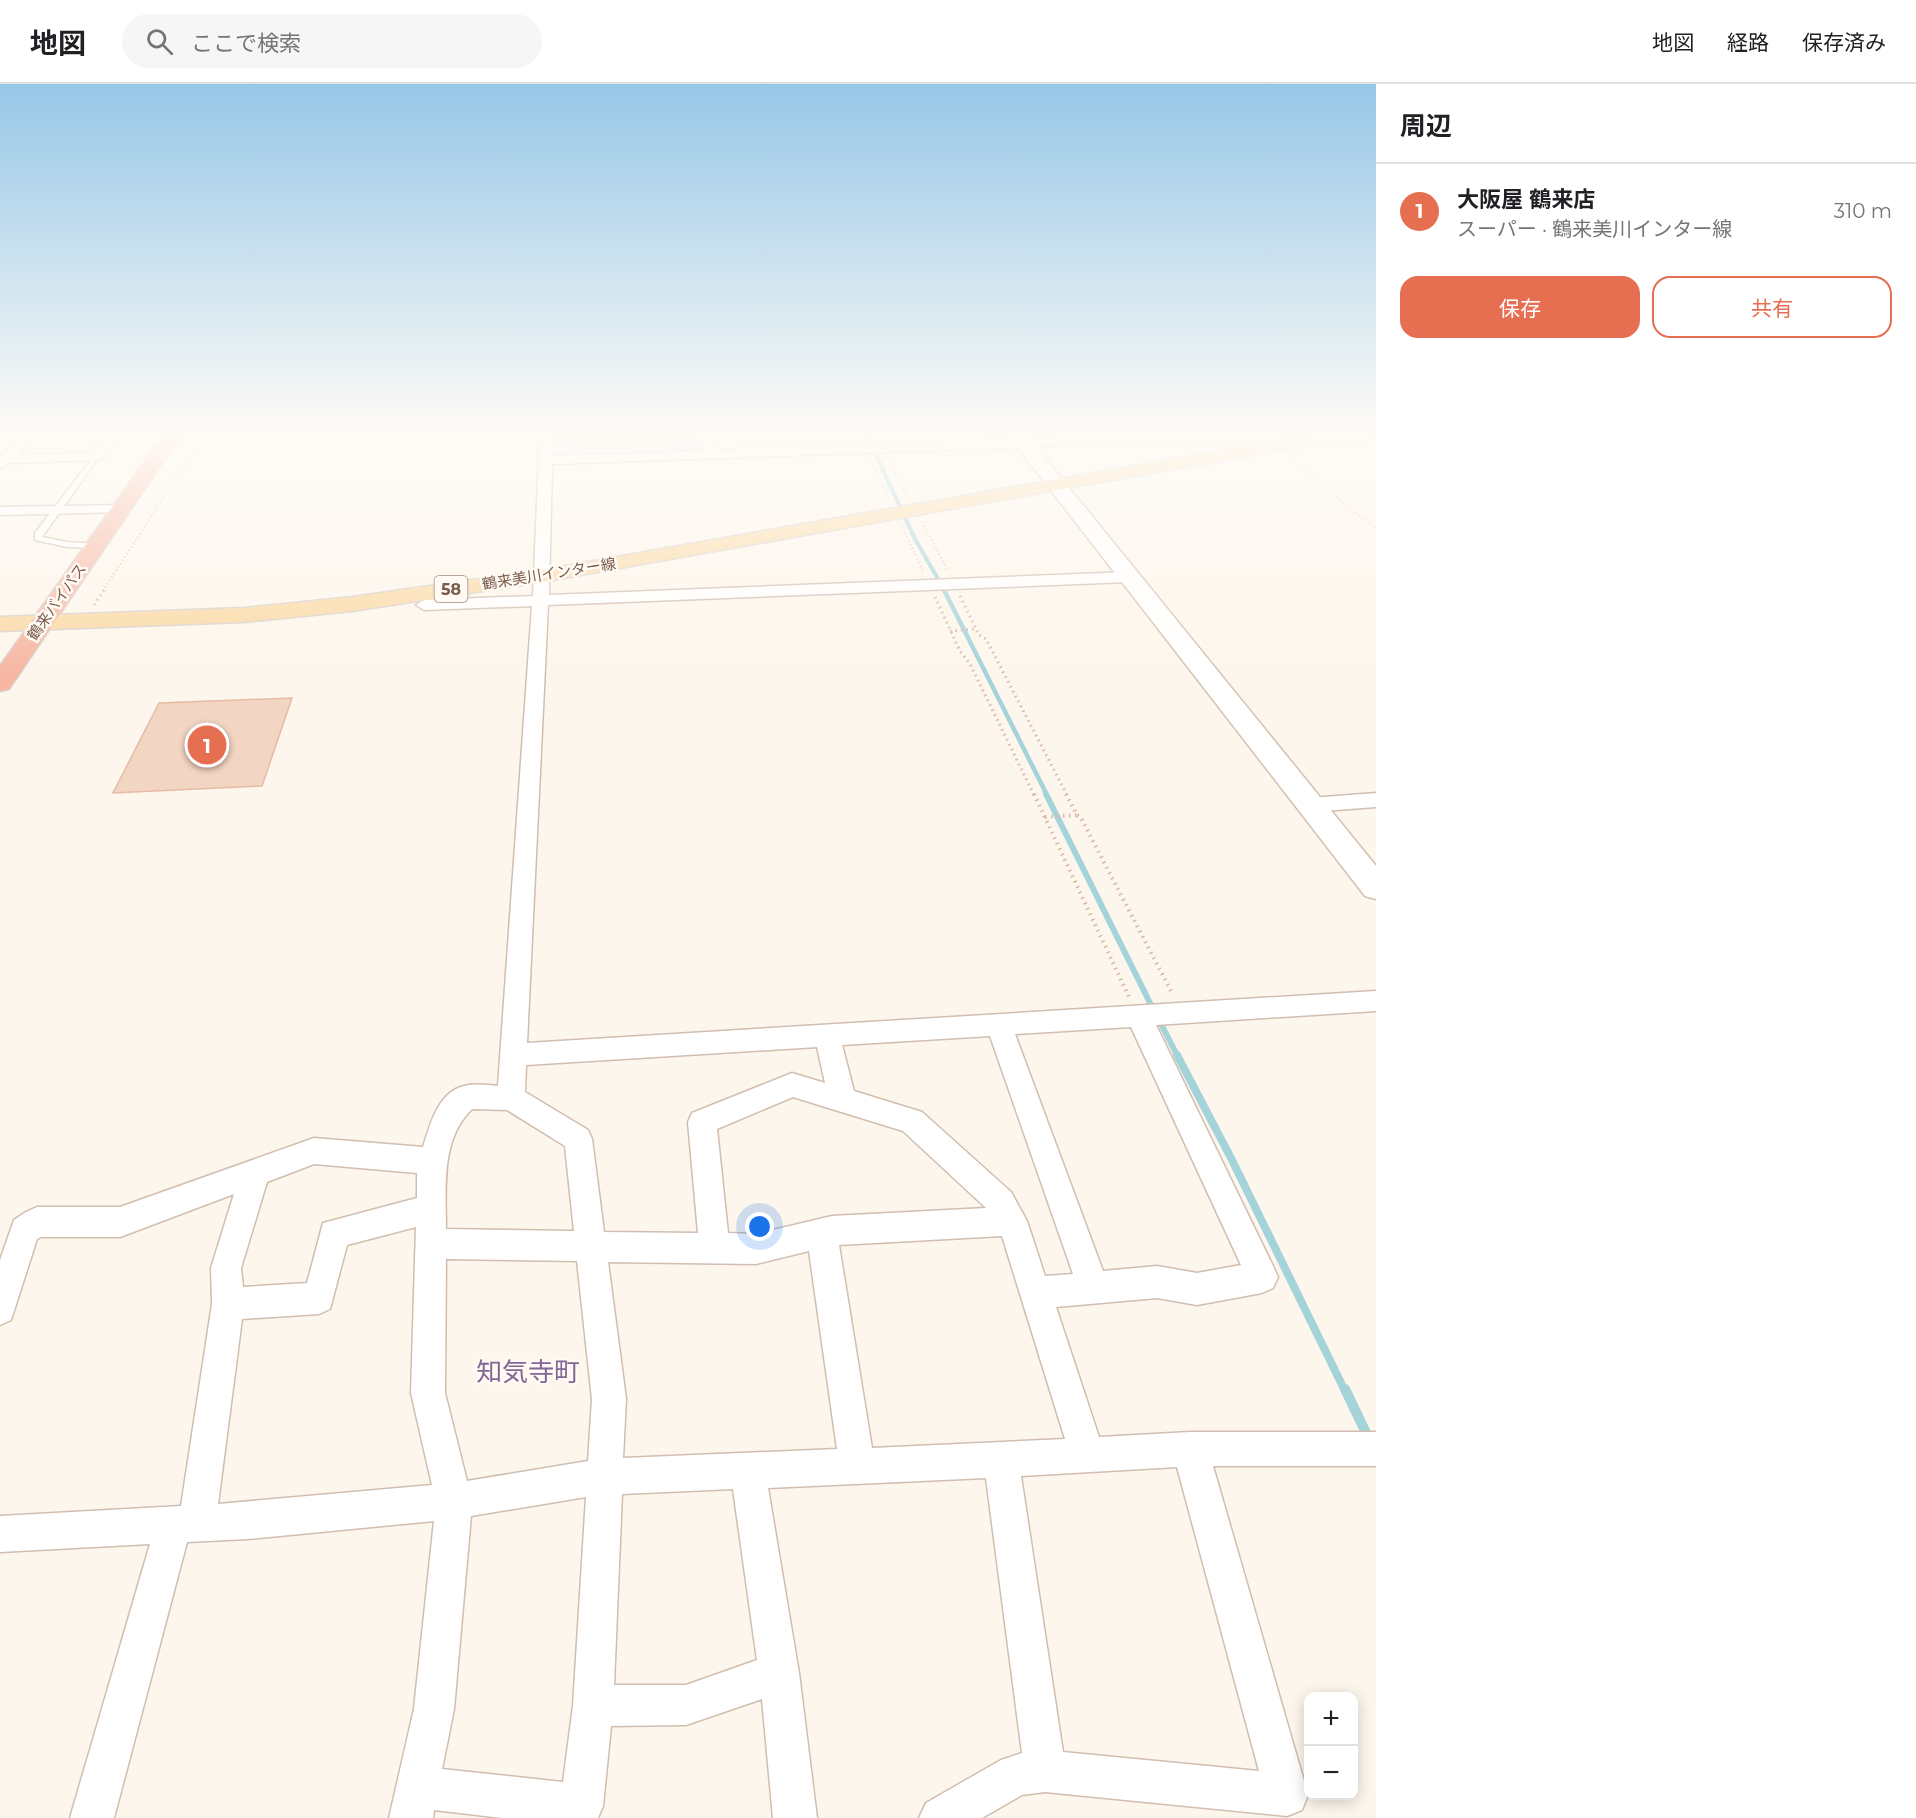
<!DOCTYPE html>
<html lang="ja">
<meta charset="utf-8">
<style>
:root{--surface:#fff;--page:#f6f6f6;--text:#202124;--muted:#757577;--line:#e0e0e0;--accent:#e76f51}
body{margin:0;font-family:Montserrat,"Noto Sans JP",sans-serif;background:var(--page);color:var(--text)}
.controls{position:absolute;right:18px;bottom:18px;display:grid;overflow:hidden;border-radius:12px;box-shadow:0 3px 15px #0003}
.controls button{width:54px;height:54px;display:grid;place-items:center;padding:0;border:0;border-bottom:2px solid var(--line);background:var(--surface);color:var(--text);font:30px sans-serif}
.you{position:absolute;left:760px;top:1143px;width:21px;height:21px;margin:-15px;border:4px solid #fff;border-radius:50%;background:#1a73e8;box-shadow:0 0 0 9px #1a73e833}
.badge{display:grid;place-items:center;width:39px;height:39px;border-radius:50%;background:var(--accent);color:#fff;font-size:20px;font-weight:700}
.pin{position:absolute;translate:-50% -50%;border:3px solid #fff;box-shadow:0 2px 6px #0006}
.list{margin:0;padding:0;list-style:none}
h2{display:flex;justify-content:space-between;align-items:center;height:78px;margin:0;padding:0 24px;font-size:26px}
h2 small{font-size:20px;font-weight:400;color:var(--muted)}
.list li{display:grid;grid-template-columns:39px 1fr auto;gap:18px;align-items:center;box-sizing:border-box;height:96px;padding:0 24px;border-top:2px solid var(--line)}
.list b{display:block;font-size:22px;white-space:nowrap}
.list p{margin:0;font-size:20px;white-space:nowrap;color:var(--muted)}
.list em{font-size:20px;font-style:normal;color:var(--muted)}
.actions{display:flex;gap:12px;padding:18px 24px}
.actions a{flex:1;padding:14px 0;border:2px solid var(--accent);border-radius:18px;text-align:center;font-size:21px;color:var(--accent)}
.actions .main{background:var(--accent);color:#fff}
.icon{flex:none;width:33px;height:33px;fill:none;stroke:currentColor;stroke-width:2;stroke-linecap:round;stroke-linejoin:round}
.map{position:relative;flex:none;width:1376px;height:1734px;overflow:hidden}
header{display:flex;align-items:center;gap:36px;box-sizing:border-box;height:84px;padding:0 30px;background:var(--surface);border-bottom:2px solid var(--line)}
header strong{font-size:28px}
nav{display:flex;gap:33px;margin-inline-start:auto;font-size:21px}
.search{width:420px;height:54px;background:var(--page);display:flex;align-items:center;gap:15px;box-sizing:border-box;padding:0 21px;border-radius:33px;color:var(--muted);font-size:22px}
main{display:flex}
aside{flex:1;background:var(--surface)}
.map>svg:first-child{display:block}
</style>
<header>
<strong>地図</strong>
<div class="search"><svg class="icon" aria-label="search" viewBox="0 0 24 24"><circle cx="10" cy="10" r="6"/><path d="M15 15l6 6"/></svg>ここで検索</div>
<nav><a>地図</a><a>経路</a><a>保存済み</a></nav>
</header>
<main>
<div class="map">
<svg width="1376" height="1734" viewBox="0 0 1376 1734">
<rect width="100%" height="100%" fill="#fdf6ec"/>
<!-- education -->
<path fill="#f3e8fa" d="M552,347h145l4,18 -4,2 -141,5 -5,-2z"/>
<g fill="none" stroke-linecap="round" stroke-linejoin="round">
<!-- stream-far4 -->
<path stroke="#a5d3da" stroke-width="4" d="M865,347l50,108 30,52"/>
<!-- stream-far3 -->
<path stroke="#a5d3da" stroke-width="4.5" d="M944,506l103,205"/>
<!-- stream-far2 -->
<path stroke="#a5d3da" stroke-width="6" d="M1046,710l108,217
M1159,936l19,37"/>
<!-- stream-far1 -->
<path stroke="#a5d3da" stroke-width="8" d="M1177,971l55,105 113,231"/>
<!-- stream -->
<path stroke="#a5d3da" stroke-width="10" d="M1345,1305l23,48"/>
</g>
<!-- building -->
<path fill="#f3d5c3" stroke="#e6bba3" stroke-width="1.5" d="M576,347h87l1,16 -89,2z
M292,614l-30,88 -149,7 46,-90z"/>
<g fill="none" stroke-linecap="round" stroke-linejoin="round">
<defs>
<path id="lane" d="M94,372l5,1 -57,80 25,5 30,2 4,2 -1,2 -33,-1 -32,-7v-7z"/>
<path id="street" d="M20,347h12l-3,11 -11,13 74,-2 17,-22h12l-20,29 -91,3 -10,5v-10l17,-17z
M540,347h12v25l151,-5 -5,-20h12l5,19 545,-19 21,15 -1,3h-10l-13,-10 -705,25 -3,131 580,-23 8,5 -8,5 -581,23 -21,438 849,-52v20l-220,14 117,241 5,11 -5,11 -11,5 -65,12 -40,-7 -101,9 43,130 91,-5h186v34h-163l95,329 -6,15 -15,6 -242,-24 -23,3 -40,23h-63l7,-15 75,-43 21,-7 -36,-275 -218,10 31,185 18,145h-44l-11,-119 -76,26 -75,1 -8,80 -5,12h-96l-68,-8 -1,8h-44l25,-109 20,-188 -186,18 -61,3 -73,276h-44l80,-274 -150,8v-36l181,-10 31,-202 -1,-36 23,-74 -114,43h-79l-4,2 -26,81 -11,5v-65l14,-40 12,-8 11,-5h83l194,-69 109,9c7,-22 15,-55 41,-61 11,-3 24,-1 34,0l34,-480 -108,4 -8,-5 8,-5 109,-4zM1131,943l110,238 -44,8 -40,-7 -54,5 -88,-237zM990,952l83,238 -28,2 -18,-55 -16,-29 -89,-80 -68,-21 -12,-46zM817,963l8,36 -33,-10 -100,40 -4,9 10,111 -94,-1 -12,-93 -4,-9 -63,-38 1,-27zM793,1013l110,34 83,77 -154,8 -76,18 -28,-1 -11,-104zM472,1025l35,1 58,36 9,85 -128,-2c0,-40 -6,-89 26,-120zM314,1080l103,9v25l-94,25 -16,60 -64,4 -2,-19 26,-86zM416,1143l-5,166 21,92 -214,19 24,-185 77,-5 11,-5 17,-64zM1002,1152l63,203 -193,9 -33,-203zM809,1167l28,198 -214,9 3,-59 -18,-137 148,2zM446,1175l131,2 15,138 -4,62 -121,20 -22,-88zM1177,1383l82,304 -196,-19 -42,-276zM733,1405l24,171 -71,25h-72l8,-191zM586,1413l-13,209 -10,76 -121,-13 12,-60 17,-193z
M122,421l5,1 2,3 -2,3 -127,3v-8z
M1376,709v14l-66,5 -7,-2 -3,-5 3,-5 7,-2z"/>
<path id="secondary" d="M1005,347h18l353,435v33l-11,-3z"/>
<path id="primary" d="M1352,347h24v7l-101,13 -733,131 -190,29 -108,11 -244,9v-14l244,-9 108,-11 190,-27 733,-129z"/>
<path id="highway" d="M166,347h18l-175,258 -9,2v-25z"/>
</defs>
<!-- lane casing -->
<use href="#lane" stroke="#d1beb0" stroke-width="3"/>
<!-- street casing -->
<use href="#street" stroke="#d1beb0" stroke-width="3"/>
<!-- secondary casing -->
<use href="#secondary" stroke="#d6c0b0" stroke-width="3"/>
<!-- primary casing -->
<use href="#primary" stroke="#dad1cd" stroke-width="3"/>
<!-- highway casing -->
<use href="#highway" stroke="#dad1cd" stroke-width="3"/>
<!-- path-far2 -->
<path stroke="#d9b8a5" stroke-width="2" stroke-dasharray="1 3" stroke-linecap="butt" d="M1290,375l86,70
M871,377l19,39
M889,377l19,36
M922,438l26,49
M902,442l21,45
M103,507l104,-160"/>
<!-- path-far1 -->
<path stroke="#d9b8a5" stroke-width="3" stroke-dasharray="1.5 4" stroke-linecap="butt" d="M960,512l19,39 7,4 81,156
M935,513l25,54 10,13 64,131
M94,521l10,-15
M950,547l26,-2"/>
<!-- path -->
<path stroke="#d9b8a5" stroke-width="4" stroke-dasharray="1.5 4.5" stroke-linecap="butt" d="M1034,710l95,203
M1066,710l11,21 4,3 92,177
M1045,733l32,-2"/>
<!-- lane -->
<use href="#lane" fill="#fff" fill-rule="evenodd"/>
<!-- street -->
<use href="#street" fill="#fff" fill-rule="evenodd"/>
<!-- secondary -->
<use href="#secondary" fill="#fff" fill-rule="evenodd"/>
<!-- primary -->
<use href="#primary" fill="#fbd9a5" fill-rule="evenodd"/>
<!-- highway -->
<use href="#highway" fill="#f7b7a3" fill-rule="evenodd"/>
</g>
<!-- sky -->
<linearGradient id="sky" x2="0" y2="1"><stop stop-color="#97c7e8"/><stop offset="0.59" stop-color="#fefbf6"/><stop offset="1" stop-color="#fefbf6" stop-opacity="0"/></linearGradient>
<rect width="1376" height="590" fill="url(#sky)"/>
<g text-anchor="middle" stroke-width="5" stroke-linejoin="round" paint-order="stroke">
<!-- far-street labels -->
<g font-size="15" fill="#7a5c4d" stroke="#fffaf3">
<text transform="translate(549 490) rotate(-9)" y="5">鶴来美川インター線</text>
<text transform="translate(57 518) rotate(-55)" y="5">鶴来バイパス</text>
</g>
<!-- shield labels -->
<rect fill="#fffaf3" stroke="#a28b7f" stroke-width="1.5" x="434.5" y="492" width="33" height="26" rx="4.5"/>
<g font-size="16" font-weight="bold" fill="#7a5c4d">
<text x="451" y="511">58</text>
</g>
<!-- near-quarter labels -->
<g font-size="26" fill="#846695" stroke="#fffaf3">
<text x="528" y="1297">知気寺町</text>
</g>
</g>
</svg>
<div class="controls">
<button>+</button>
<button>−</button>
</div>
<div class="you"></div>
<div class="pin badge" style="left:207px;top:661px">1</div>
</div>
<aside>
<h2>周辺<small></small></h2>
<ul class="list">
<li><span class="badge">1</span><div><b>大阪屋 鶴来店</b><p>スーパー · 鶴来美川インター線</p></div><em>310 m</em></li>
</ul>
<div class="actions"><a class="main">保存</a><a>共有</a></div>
</aside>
</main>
